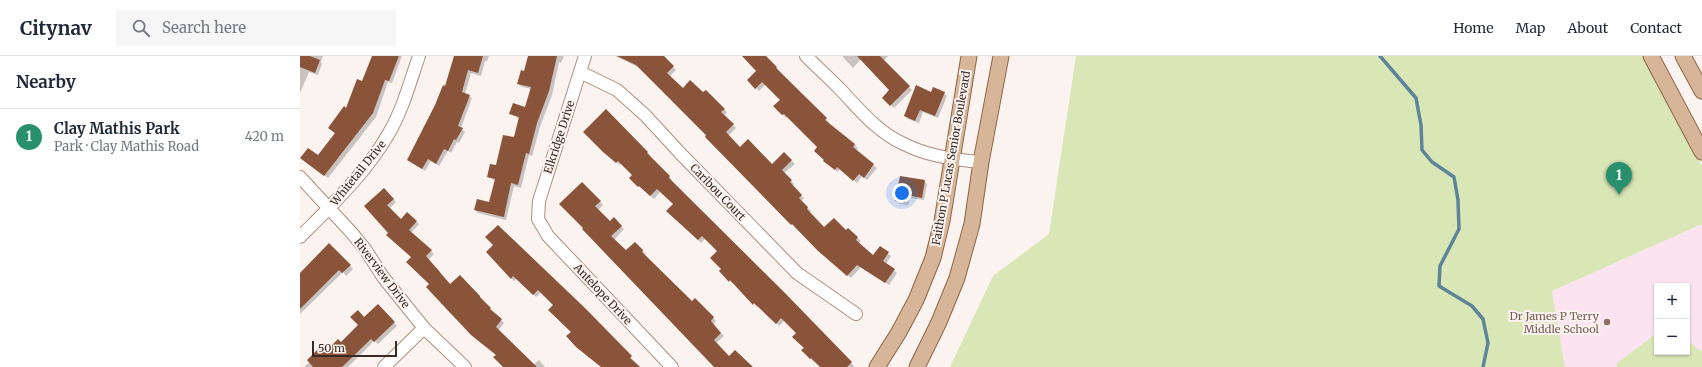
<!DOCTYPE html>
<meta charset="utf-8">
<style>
:root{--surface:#fff;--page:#f6f6f7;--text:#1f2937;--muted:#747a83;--line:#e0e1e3;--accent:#28906d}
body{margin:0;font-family:Merriweather,serif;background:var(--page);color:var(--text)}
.controls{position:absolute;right:12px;bottom:12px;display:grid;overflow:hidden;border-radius:0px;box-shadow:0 1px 3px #0004}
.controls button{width:36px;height:36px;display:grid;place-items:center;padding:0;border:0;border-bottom:1px solid var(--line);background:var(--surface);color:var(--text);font:20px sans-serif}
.scale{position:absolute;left:12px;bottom:10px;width:85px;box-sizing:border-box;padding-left:4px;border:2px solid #392b24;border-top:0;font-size:11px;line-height:14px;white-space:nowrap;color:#392b24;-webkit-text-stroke:3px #fbf3f0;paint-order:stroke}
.you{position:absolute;left:602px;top:137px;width:14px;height:14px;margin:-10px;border:3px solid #fff;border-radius:50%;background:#1a73e8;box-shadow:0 0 0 6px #1a73e833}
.badge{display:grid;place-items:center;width:26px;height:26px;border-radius:50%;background:var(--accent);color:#fff;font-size:13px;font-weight:700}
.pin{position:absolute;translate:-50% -33px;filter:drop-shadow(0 1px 2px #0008)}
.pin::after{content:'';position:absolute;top:21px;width:14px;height:12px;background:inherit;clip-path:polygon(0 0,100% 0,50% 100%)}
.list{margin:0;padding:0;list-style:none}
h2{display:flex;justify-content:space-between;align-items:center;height:52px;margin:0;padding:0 16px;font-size:17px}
h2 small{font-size:13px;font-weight:400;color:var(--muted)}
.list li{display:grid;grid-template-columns:26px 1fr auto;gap:12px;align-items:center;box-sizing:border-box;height:56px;padding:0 16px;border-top:1px solid var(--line)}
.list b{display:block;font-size:15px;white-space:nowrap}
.list p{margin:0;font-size:13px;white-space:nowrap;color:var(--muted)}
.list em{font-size:13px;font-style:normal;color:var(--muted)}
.icon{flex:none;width:22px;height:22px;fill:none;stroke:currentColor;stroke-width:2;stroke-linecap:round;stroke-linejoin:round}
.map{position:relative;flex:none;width:1402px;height:311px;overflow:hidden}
header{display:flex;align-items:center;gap:24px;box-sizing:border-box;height:56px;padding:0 20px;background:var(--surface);border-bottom:1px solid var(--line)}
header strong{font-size:19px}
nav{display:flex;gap:22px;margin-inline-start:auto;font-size:14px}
.search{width:280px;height:36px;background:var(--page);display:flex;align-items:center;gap:10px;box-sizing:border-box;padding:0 14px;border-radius:0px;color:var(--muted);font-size:15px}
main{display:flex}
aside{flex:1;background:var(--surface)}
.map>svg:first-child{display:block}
</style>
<header>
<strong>Citynav</strong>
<div class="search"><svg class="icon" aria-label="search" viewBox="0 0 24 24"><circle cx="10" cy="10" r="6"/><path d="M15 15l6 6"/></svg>Search here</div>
<nav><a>Home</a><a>Map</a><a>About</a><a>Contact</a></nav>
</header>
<main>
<aside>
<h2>Nearby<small></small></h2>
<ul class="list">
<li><span class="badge">1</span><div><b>Clay Mathis Park</b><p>Park · Clay Mathis Road</p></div><em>420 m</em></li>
</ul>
</aside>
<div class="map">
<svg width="1402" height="311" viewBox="0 0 1402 311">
<rect width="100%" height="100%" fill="#fbf3f0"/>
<!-- education -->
<path fill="#fbe4f0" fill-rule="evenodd" d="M1402,168v143h-137l-13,-76zM1357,230h30v66h-30z"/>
<!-- green -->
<path fill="#d9e7b7" d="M776,0h571l55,110v58l-150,67 13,76h-615l43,-91 56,-42z
M1357,277v19h30v-12l15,12v15h-85v-4z"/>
<!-- shadow -->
<path fill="#0003" d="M0,0h23l-2,6 1,2 -4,11 -9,-3 -9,21z
M74,0h28l-10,27 -4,-1 -12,35 -48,61 -24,-17 14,-5 18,-22 -7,-6 18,-18 16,-28z
M155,0h34l-2,5h-2l-4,15 -10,-3 -6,21 7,4 -11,30 4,4 -6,11 -2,-1 -6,11 -3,-2 -9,15 -8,-5 -6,10 -17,-11 38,-73z
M232,0h32l-3,7 -2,-1 -7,33 -12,32 -8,29 -3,-1 -8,33 -7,-2 -8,34 -28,-7 -3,-3 15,-6 6,-23 -8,-4 9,-11 17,-27 5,-20 -8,-5 14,-6 6,-19 -9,-2 -4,-3z
M315,0h47l14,14 -6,6 13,13 20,5 3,-3 21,21 -3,4 12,12 -8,8 12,12 32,17 12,-12 11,11 -11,9 10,11 -2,2 12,12 -3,3 10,10 -2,2 15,16 22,2 2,-2 13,12 -3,2 16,14 6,-10 11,9 -5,8 11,9 -8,12 -28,-18 -10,11 -30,-25 -29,-29 -152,-156z
M443,0h22l64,66 -1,1 27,22 3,3 -2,2 21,18 -10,12 -5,-4 -5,7 -17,-14 -2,3 -10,-8 -10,-17 -30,-31 -2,2 -11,-12 6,-6 -15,-16 -7,7 -11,-11 9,-9z
M542,0h46l-4,5 28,29 -18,18 -11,-10 8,-8 -30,-31 -8,9z
M632,37h12l3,3 -9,22 -15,-6 -4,11 -11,-4 -3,-3z
M306,55l45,45 -2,1 23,23 -1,1 116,115 67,70 -1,1h-31l-7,-7 -1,2 -12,-12 3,-2 -7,-15 -13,-13 -6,6 -21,-21 -1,2 -23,-24 -1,1 -12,-13 2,-2 -4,-18 -13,-13 -5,5 -34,-32 7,-7 -13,-13 -7,8 -21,-18 1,-6 -12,-12 -2,2 -12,-10z
M624,125l3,3 -3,16 -14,-2 -2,7 -8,-1 -3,-3z
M282,127l21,22 -5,5 12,12 4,-3 10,10 -10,11 12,12 9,-9 11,11 -2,1 48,47 3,-3 21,22 -3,4 11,11 -8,7 13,14 22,10h-34l-156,-163z
M84,133l12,13 -6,6 11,12 6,-6 12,10 -8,9 23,21 -6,6 12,11 -1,1 11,13 32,16 22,22 -6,8 35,34 6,-5 6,7h-41l-7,-12 -21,-17 -28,-27 -21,-24 3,-3 -18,-27 -23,-24z
M29,189l24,24 -7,7 -3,-4 -43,42v-40z
M187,196l97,57 56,58h-38l-11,-10 -2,1 -21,-22 5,-4 -18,-27 -13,-13 -6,5 -19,-19 -3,3z
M78,249l19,21 -19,18 -4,-3 -26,26h-44l6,-5 31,-19z"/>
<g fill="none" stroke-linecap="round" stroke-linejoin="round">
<!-- stream -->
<path stroke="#5e849a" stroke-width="3.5" d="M1080,0l36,42 5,27 1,25 10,12 22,15 4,23 1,29 -19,37 -1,20 33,20 11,13 5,24 -5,24"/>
</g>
<!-- building -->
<path fill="#895439" d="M0,0h10l10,4 -5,13 -15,-6z
M72,0h27l-10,25 -4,-1 -12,33 -49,63 -24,-18 8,-10 10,7 17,-22 -7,-5 16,-22 2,2 11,-29 5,2z
M154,0h29l-5,17 -10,-3 -6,22 8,3 -12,31 5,2 -7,12 -2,-1 -6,12 -4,-2 -8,15 -8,-5 -6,10 -15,-9 28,-55 8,-20 2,1z
M228,0h29l-8,35 -12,32 -8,31 -3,-1 -8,32 -7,-2 -7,34 -30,-7 3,-11 12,3 6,-23 -8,-2 3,-13 6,1 7,-30 11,2 5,-20 -10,-3 4,-11 12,4 6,-20 -14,-3 4,-14 3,1z
M317,0h47l10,10 -7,7 16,15 7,-8 13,12 3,-2 19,19 -4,3 13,12 -8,8 14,15 8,-8 24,25 12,-12 8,8 -10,10 10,10 -2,2 12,13 -3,3 9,9 -1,2 17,18 10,-9 12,12 2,-2 10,9 -2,3 17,15 7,-9 9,6 -6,9 12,8 -10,14 -28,-18 -10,11 -30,-26 -25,-26 -1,1 -86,-88 1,-2 -70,-70z
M442,0h24l11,11 -1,1 51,50 -2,2 30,24 -2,3 21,17 -10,14 -5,-4 -6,7 -16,-14 -2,3 -12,-9 1,-1 -10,-9 3,-4 -33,-33 -2,1 -9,-9 7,-6 -18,-18 -7,7 -8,-9 9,-9z
M557,0h23l30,30 -20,20 -8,-8 7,-8z
M616,29l15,7 2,-5 12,5 -10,24 -15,-6 -5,11 -11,-5z
M306,53l42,43 -1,1 23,23 -1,2 115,114 68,70 -5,5h-27l-9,-9 -1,1 -9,-9 3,-2 -12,-11 4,-4 -15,-15 -5,6 -22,-21 -1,2 -23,-25 -1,2 -10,-11 2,-2 -11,-11 7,-7 -15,-15 -4,4 -32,-29 7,-7 -16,-15 -7,7 -11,-10 -1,1 -9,-9 3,-3 -14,-14 -2,2 -13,-11 -20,-20z
M600,120l25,4 -3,18 -15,-3 -2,8 -10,-2z
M282,126l19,19 -6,5 15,15 4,-4 8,9 -11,10 15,14 9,-8 8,8 -1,2 50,49 3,-3 19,19 -3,4 10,12 -7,7 15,16 6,-6 18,17h-39l-132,-138 1,-1 -24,-24z
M84,132l10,11 -7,6 14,14 6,-7 10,9 -8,9 23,20 -6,6 24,28 10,-9 20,21v1l11,11 -1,1 12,10 -6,8 41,40h-34l-10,-10 3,-2 -25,-20 -45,-48 3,-3 -23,-22 5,-5 -25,-22 2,-2 -24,-27z
M198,169l87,83 47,48 -2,2 10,9h-39l-25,-20 -10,-11 5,-4 -23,-22 5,-5 -15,-15 -5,5 -20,-19 -2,3 -25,-27 7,-7 -8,-8z
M29,187l22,22 -9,8 -3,-3 -39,39v-36z
M78,248l17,18 -21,20 -3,-3 -29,28h-29l-6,-7 15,-15 5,5 11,-11 3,3 17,-17 -8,-8 8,-7 6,7z"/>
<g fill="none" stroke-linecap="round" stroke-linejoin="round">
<defs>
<path id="minor" d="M285,0l-46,145 -1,18 10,17 124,131
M506,0c11,11 22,21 33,32 20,21 38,44 65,56 23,12 51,16 77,18
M280,16l37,18 28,25 35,38 117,120 59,41
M0,121l51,55 14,17 18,28 41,51 41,39
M0,181c32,-32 67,-65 89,-104 14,-24 21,-51 30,-77
M84,311l40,-39"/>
<path id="major" d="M1351,0l51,96
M1383,0l19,35
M577,311l22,-35 17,-32 17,-42 9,-37 27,-165
M617,311l22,-45 18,-44 15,-54 9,-62 20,-106"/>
</defs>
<!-- minor casing -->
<use href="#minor" stroke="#b08e7d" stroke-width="14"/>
<!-- major casing -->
<use href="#major" stroke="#8d6544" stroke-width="17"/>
<!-- minor -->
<use href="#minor" stroke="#fff" stroke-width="12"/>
<!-- major -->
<use href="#major" stroke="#d6b599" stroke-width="15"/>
</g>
<!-- markers -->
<circle fill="#8d6e63" stroke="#fbf3f0" stroke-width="1.5" cx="1307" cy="266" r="4"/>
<g text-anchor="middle" stroke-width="4" stroke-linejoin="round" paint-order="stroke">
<!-- street labels -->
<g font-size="11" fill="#392b24" stroke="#fbf3f0">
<text transform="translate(259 81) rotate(-72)" y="4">Elkridge Drive</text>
<text transform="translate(651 102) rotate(-80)" y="4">Faithon P Lucas Senior Boulevard</text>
<text transform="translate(58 117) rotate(-51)" y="4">Whitetail Drive</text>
<text transform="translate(418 136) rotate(46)" y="4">Caribou Court</text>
<text transform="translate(82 217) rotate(53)" y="4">Riverview Drive</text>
<text transform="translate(303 238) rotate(47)" y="4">Antelope Drive</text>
</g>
<!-- education labels -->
<g font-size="11" fill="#785e54" stroke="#fbf3f0" text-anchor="end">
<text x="1299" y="264">Dr James P Terry<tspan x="1299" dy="13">Middle School</tspan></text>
</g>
</g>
</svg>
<div class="controls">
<button>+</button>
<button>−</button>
</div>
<div class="scale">50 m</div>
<div class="you"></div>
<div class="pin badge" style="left:1319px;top:139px">1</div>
</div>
</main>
